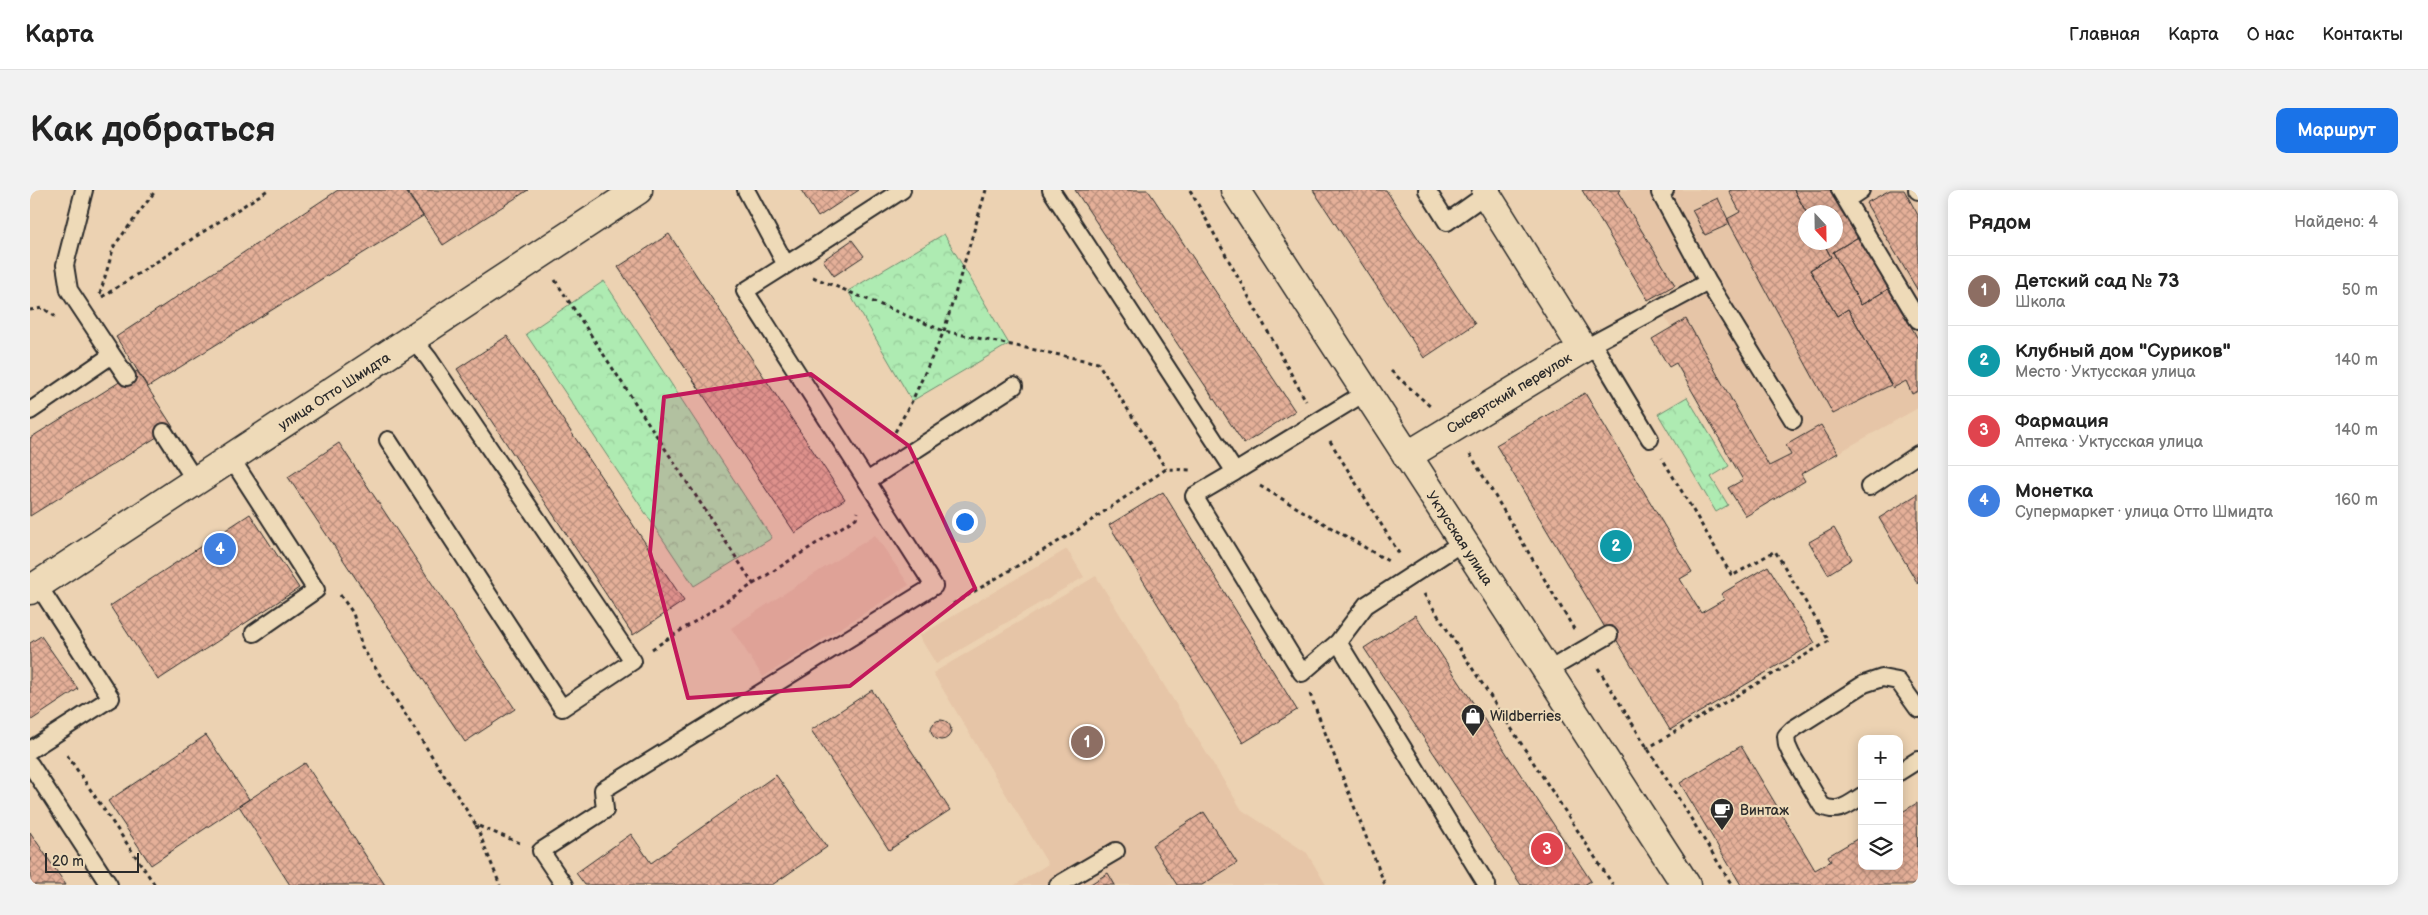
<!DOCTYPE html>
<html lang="ru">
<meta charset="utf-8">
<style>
:root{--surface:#fff;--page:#f2f2f2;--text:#222;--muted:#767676;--line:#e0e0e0;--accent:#1a73e8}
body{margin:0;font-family:"Balsamiq Sans",sans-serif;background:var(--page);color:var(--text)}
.controls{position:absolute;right:15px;bottom:15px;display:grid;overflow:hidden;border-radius:10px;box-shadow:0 2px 12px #0003}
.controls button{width:45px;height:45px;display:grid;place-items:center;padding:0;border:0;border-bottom:1px solid var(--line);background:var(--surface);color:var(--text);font:25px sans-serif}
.compass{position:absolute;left:1768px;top:15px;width:45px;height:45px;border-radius:50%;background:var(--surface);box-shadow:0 2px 12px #0003;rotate:158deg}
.scale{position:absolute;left:15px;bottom:12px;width:94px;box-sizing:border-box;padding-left:5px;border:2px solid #2b2b2b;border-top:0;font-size:14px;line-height:18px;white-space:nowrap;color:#2b2b2b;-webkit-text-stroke:4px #eedab8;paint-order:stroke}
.you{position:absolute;left:934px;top:331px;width:18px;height:18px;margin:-12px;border:4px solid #fff;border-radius:50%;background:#1a73e8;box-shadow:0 0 0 8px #1a73e833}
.badge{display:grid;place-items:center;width:32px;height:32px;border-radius:50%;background:var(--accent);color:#fff;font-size:16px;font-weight:700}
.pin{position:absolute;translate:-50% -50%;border:2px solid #fff;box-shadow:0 1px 5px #0006}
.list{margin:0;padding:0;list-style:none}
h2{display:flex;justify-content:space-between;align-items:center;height:65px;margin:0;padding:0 20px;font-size:21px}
h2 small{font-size:16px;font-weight:400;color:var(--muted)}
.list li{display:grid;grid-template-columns:32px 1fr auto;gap:15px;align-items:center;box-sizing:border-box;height:70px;padding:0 20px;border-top:1px solid var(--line)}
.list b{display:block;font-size:19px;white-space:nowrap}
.list p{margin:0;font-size:16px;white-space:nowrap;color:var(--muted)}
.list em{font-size:16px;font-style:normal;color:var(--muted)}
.icon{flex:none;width:28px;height:28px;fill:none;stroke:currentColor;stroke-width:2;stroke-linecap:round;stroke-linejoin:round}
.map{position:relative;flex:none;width:1888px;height:695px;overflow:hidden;border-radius:10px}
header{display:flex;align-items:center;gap:30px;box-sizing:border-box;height:70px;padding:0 25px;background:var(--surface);border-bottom:1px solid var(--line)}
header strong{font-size:24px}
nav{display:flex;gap:28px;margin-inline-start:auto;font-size:18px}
.intro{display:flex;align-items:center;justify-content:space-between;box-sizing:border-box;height:120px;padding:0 30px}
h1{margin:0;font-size:35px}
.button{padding:12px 22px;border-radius:10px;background:var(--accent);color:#fff;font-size:18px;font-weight:700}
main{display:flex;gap:30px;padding:0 30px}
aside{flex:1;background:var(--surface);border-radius:10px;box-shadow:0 2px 12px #0003}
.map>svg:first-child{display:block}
</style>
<header>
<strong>Карта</strong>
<nav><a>Главная</a><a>Карта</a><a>О нас</a><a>Контакты</a></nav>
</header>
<div class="intro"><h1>Как добраться</h1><a class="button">Маршрут</a></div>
<main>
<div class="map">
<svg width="1888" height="695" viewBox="0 0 1888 695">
<defs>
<pattern id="forest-crowns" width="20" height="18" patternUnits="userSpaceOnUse" patternTransform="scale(1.25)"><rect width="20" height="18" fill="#aeebb2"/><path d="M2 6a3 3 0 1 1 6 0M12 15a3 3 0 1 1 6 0" fill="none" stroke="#96ca99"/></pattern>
<pattern id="building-cross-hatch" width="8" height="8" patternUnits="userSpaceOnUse" patternTransform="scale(1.25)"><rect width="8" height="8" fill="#e5b099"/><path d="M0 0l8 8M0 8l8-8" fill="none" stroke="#ba8f7d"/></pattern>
</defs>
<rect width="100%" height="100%" fill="#ecd2b2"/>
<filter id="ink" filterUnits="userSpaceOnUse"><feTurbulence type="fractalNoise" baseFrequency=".02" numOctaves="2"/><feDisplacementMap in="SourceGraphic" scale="10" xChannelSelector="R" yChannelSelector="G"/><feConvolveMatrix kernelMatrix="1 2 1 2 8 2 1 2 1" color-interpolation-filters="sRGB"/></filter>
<g filter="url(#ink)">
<!-- built -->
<path fill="#e6c5a7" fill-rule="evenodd" d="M1563,0h325v218l-153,86zM1776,22h30v30h-30z
M845,345l34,50 -146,92 -32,-49z
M1037,359l17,28 -148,87 -17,-28z
M1066,386l146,234 65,43 19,32h-311l33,-21 -115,-191z"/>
<!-- forest -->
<path fill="url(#forest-crowns)" stroke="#6c8b6e" d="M914,44l65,110 -97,57 -64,-110z
M574,91l168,257 -78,48 -168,-252z
M1657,207l42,69 -18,11 17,28 -12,7 -58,-98z"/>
<!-- building -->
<path fill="url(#building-cross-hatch)" stroke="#2b2b2b" d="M308,0h67l18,26 -275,171 -32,-50z
M376,0h122l-85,55z
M771,0h58l-41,27z
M1045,0h73l147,221 -51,33z
M1283,0h73l89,134 -51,34z
M1552,0h39l-3,2 57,93 -27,15z
M1702,0h62l12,22v30h17l8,15 -21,13 27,46 11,-7 43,76 -58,29 -106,-195 13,-7 -11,-21z
M1764,0h39l27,46 -27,16 28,53 29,-17 28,51v52l-6,3 -6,-13 -13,7 -45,-79 -11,7 -27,-46 21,-13 -8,-15h13v-30h-30z
M1860,0h14l14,25v76l-52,-88z
M1688,8l12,26 -25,11 -13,-25z
M639,44l176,265 -50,34 -177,-266z
M1830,46l30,52 -29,17 -28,-53z
M822,50l12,16 -30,20 -11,-16z
M1656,129l83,147 22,-11 -5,-10 35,-20 17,28 -37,21 4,7 -59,35 -18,-28 15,-8 -67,-117 -7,4 -17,-28z
M477,146l177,265 -51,34 -176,-266z
M107,181l36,56 -143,89v-78z
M1555,203l107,179 -12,7 21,34 24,-14 -4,-5 47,-28 47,77 -145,87 -54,-91 -3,2 -117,-196z
M309,253l176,266 -50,33 -177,-265z
M1133,302l134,218 -54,33 -134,-218z
M1888,304v90l-39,-66z
M220,324l49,74 -141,92 -48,-74z
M1804,338l18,31 -24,15 -19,-32z
M1385,425l176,266 -7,4h-63l-157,-237z
M11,446l37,53 -48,32v-78z
M842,500l78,120 -61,40 -78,-120z
M901 540a10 10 0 1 1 20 0a10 10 0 1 1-20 0Z
M176,545l43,64 -98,66 -43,-64z
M1711,556l74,124 16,-9 -3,-5 34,-20v30h37v-52l18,-11 1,79 -5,3h-172l-61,-102z
M275,573l80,122h-95l-51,-79z
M746,585l51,72 -55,38h-187l-9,-12 55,-39 20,29z
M1174,622l33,51 -35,22h-25l-25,-40z
M0,642l36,53h-36z
M1078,683l7,12h-26z"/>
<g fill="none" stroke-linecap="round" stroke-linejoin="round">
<defs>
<path id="service" d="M1021,0l184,282 -41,24 108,177 36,-31 28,-37 97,-63
M1397,0l20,32 45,-32
M1635,0l-5,3 48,89
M1810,0l78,130
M1887,0l1,1
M1816,10l15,-10
M756,75l116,-75
M1563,154l57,95
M1553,159l125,-67 85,138
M82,165l15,22
M0,221l82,-56 -43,-65 -4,-25 19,-75
M134,242l32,50
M358,250l174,268 71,-47 -204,-302 -16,-20
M201,268l85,132 -62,43
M1205,282l131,-80
M837,291l147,-95
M1839,297l49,-33
M1308,452l149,243
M1517,481l62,-36
M0,560l81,-52 -73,-113
M0,574l79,121
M1869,582l19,-12
M1832,606c-14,9 -24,18 -40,10l-31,-52 -4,-9 -1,-9 7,-7 71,-45 18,-6 16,3 20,28
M534,695l-23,-34 64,-41 -2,-20 331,-204 -189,-295 41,-26 -40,-75
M1028,695l58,-34"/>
<path id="minor" d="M1205,0l451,695
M1377,266l176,-107 -97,-155
M0,400l608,-400"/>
</defs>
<!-- service casing -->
<use href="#service" stroke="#2b2b2b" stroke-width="20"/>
<!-- minor casing -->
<use href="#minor" stroke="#2b2b2b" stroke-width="31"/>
<!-- path -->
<path stroke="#2b2b2b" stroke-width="3" stroke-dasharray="4 4" stroke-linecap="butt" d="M1160,0l116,211
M783,87l131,54 154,32 68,106
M525,90l199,305
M70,104l14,-48 42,-56
M72,107l166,-107
M0,120l13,-2 13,9
M1361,181l40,36
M865,242l17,-31 32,-70 42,-141
M1300,251l70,114
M1440,264l104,175
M1230,296l128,75
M1394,404l189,291
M310,405l13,18 9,34 114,178 44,18
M923,414l123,-73 90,-62 24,1
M622,459l204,-131 2,-6
M1568,478l134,217
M1280,504l75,191
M1616,559l183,-108 -54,-90 -43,25 -70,-118
M37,565l88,130
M446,635l24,60"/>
<!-- service -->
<use href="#service" stroke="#eedab8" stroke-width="16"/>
<!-- minor -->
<use href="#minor" stroke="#eedab8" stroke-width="28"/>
</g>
</g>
<!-- marked area -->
<path fill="#c2185b" fill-opacity="0.2" stroke="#c2185b" stroke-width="4" stroke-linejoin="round" d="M781,184l98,72 66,142 -125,98 -162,12 -38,-146 14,-155z"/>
<!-- icons -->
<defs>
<symbol id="shop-pin" viewBox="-11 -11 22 30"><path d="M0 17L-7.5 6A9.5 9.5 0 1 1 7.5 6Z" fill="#2b2b2b" stroke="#eedab8"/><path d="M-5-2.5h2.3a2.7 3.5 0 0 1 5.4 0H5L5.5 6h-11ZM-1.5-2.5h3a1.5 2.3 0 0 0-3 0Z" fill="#fff"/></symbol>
<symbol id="cafe-pin" viewBox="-11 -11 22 30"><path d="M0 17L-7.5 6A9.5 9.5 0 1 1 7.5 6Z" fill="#2b2b2b" stroke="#eedab8"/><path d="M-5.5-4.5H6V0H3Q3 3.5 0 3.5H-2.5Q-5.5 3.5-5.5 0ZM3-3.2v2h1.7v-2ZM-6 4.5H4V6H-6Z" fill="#fff"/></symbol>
</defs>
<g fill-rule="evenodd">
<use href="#shop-pin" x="1429" y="512" width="28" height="38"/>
<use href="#cafe-pin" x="1678" y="606" width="28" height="38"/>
</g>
<g text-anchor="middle" stroke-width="4.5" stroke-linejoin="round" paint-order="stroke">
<!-- street labels -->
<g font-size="14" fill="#2b2b2b" stroke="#eedab8">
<text transform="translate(304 201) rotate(-33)" y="5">улица Отто Шмидта</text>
<text transform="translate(1479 203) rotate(-31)" y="5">Сысертский переулок</text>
<text transform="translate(1430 348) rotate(57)" y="5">Уктусская улица</text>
</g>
<!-- poi labels -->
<g font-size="14" fill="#2b2b2b" stroke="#eedab8" text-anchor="start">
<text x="1460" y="531">Wildberries</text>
<text x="1710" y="625">Винтаж</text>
</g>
</g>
</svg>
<div class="controls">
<button>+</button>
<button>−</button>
<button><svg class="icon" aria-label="layers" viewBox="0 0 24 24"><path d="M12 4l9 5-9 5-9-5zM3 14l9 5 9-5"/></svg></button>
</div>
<svg class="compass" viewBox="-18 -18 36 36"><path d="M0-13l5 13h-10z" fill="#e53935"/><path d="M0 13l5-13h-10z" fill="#767676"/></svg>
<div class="scale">20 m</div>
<div class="you"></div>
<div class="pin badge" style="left:1057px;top:552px;background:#8d6e63">1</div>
<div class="pin badge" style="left:1586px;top:356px;background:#0f9aa8">2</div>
<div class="pin badge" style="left:1517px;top:659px;background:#e0444e">3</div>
<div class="pin badge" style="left:190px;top:359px;background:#3f7fe0">4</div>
</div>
<aside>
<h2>Рядом<small>Найдено: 4</small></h2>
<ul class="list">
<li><span class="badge" style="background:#8d6e63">1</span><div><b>Детский сад № 73</b><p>Школа</p></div><em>50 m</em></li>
<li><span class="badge" style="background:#0f9aa8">2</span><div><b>Клубный дом &quot;Суриков&quot;</b><p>Место · Уктусская улица</p></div><em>140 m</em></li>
<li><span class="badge" style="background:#e0444e">3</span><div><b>Фармация</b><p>Аптека · Уктусская улица</p></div><em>140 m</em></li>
<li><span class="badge" style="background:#3f7fe0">4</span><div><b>Монетка</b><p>Супермаркет · улица Отто Шмидта</p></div><em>160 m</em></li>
</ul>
</aside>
</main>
